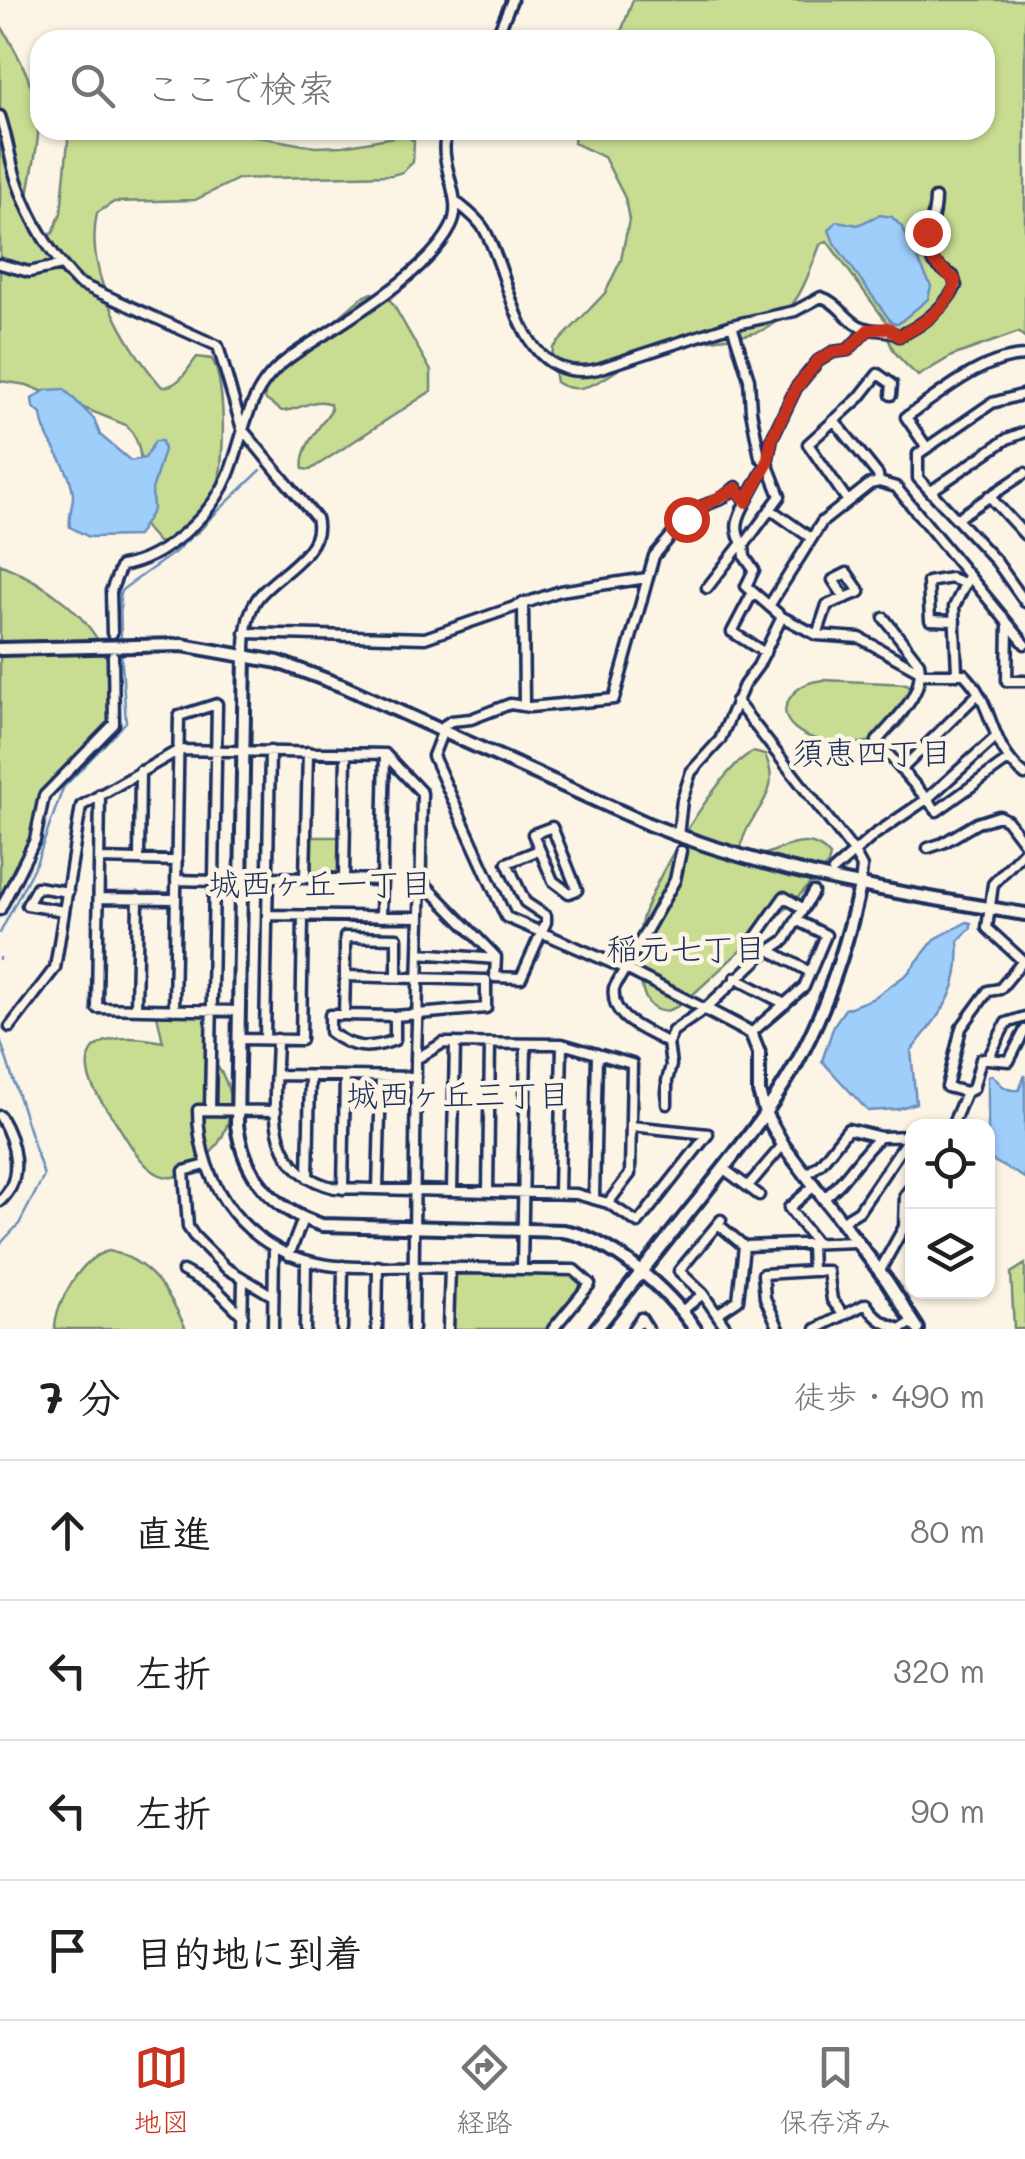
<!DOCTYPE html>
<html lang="ja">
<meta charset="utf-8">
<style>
:root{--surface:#fff;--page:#f6f6f6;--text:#202124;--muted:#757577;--line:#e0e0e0;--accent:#c8321e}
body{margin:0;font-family:Mali,"Klee One",sans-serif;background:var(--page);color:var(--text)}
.controls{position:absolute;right:30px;bottom:30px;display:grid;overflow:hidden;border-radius:20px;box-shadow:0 2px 8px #0004}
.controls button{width:90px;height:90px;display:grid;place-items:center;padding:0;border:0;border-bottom:2px solid var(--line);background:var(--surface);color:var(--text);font:50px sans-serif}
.stop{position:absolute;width:30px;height:30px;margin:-22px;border:8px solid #c8321e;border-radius:50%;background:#fff}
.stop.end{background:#c8321e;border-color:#fff;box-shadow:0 2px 10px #0008}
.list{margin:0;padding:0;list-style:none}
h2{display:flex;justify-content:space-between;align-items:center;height:130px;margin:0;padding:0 40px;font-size:42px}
h2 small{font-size:32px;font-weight:400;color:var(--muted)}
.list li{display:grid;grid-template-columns:65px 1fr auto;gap:30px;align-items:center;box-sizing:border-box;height:140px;padding:0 40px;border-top:2px solid var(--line)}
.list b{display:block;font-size:38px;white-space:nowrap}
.list em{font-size:32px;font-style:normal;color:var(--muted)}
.icon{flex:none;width:55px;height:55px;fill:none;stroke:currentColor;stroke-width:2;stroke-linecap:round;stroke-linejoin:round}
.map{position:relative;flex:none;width:1025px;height:1329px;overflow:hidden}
.search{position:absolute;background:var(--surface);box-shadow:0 2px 8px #0004;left:30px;right:30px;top:30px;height:110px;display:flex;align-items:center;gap:25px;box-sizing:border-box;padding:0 35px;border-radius:30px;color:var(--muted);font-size:38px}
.sheet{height:690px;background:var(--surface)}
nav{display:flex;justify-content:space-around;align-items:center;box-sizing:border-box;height:140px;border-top:2px solid var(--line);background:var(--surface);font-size:28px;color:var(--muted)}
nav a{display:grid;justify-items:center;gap:5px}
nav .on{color:var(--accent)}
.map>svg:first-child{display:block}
</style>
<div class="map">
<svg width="1025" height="1329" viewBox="0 0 1025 1329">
<rect width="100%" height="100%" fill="#fcf5e5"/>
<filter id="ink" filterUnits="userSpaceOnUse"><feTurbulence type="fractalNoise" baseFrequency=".01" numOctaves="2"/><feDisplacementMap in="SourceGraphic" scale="20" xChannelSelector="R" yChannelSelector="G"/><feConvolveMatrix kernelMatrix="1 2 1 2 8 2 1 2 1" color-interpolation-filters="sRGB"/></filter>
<g filter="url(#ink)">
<!-- green -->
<path fill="#c8dd92" stroke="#728678" stroke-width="2.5" d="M633,0h392v338l-6,-6 -67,24 -34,20c-15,-14 -34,-29 -30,-52l-61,-83 -7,4c-12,31 -22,65 -53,83 -19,12 -85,12 -114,21 -29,9 -64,56 -97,33l-4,-22 1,-12 52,-55 16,-33 8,-40 -4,-22 -21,-41 -30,-14 1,-13h410v-90h-367z
M0,24c21,35 40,69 38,111 -2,31 -17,65 -7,95l10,7 12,-4 8,-20 8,-83h150l96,17 28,-1 62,-11 9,6 -1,21 -10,10 -11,3 -154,4 -43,21 -81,2 -17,11c-13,60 27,130 65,174 18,-1 24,-16 35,-30l15,2c17,28 13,136 -5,163 -11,16 -31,24 -49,20 -6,-7 -16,-16 -19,-26 -8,-33 15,-61 -13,-91l-99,-40 -27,-4z
M372,293l18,7 4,6 37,65v20l-121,79 -7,-1c-4,-20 17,-42 28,-59l-1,-6c-15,-8 -31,7 -48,7l-16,-11 -4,-16 99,-86z
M0,564c43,18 91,50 108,97 6,19 3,44 4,63l-71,73 -14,58 -27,52z
M823,680l84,4 7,8c-2,82 -157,53 -124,6 9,-13 19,-16 33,-18z
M753,752l12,3c21,44 -22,58 -24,96l4,7c28,1 60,-33 85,-2l-2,8 -35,38 -106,98c-52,41 -51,-44 -46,-75 5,-35 81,-162 112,-173z
M310,837h31v36h-32z
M207,1014v42c37,30 27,86 -12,110 -8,5 -17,13 -28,11 -22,-3 -40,-37 -51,-55 -9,-13 -23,-30 -27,-46 -11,-47 49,-39 74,-34l-6,-27z
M109,1251c41,9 61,42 77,78h-131c0,-26 27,-73 54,-78z
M1025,1264v65h-11l-3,-56z
M455,1271l117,2 12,12 -35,44h-97z"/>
<!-- water -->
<path fill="#a0cefb" stroke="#6b8ebc" stroke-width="2.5" d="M879,215l13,2 10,10 29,59 -3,13 -30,25 -6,-1 -58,-80 -5,-13 8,-9 21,4z
M64,389l30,30 6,16 31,26 14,-3 10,-17h7l2,9 -12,40 1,20 -16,26 -48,1 -19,-10c-2,-11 3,-21 3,-32 -2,-31 -29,-51 -32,-81l-8,-7 -1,-8 14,-9z
M967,922l4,1v5l-13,13c4,52 -17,71 -47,110l5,52 -19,6 -29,2 -46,-50 12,-36 11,-16 27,-10 35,-25 28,-35z
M992,1075c8,9 14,17 27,15l6,-15v103l-37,-20v-81z"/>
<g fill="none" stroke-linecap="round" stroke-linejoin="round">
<!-- stream -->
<path stroke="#6b8ebc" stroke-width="2.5" d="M121,642l-1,-49 3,-4 51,-36 87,-83
M0,933l37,-72 26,-73 63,-66 -5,-72
M0,958v1
M0,1039l44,137 -25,48 -19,20"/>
<defs>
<path id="minor" d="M495,40l17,-40
M0,116c8,23 10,48 19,71 12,34 34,71 59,96l140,63 24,83 74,89c10,35 -41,56 -59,81 -11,17 -12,35 -12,55
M456,202c10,8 21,16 28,27 30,51 32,158 114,140l134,-44 63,-14 26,-14c17,5 24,22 39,29 14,7 24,1 39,10 23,-10 45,-28 57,-50l-3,-10c-45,-24 -18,-41 -18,-78
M0,264l29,8 33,-7
M732,325l17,54 2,32 9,46 7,6 13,33 -36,49 1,12 9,13 -8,16 36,31 35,18 43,3 65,36h39c31,30 24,72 61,101
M1025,394l-33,9 -74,51v24l78,83 29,41
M834,420l44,55 1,7
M927,448l-21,-31c35,-23 75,-60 119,-61
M931,491l76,-52 18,-7
M989,496l36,39
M847,500l-39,-56 51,-46 19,-24 14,10 -1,11
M770,509l41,29
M956,519l69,-46
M744,545c-12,-14 -6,-29 2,-43
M707,588l35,-45
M753,592l-21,40 33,21
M523,603l1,101
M769,606l53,-84 48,-38 9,-2 17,5 129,157
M884,618l35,45c6,32 -23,55 -42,78l60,70 71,-51
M955,621l-25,-1 -2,-38 23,-4 15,6
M1008,624l-1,57h18
M112,633l-1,-42 10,-25c42,-6 91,-51 107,-90 13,-31 16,-65 36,-93 16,-23 43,-37 66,-52 37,-24 101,-64 121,-104 15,-30 -15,-61 -4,-97
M245,633l180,5 135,-47 87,-13
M817,635l10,-30 33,-13 -13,-19 -14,7 12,18
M957,672l-3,-65 13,-27
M736,701l118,151 8,15 -2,19
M902,769l76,-75
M100,794l-3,214 142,3
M552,827l25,63 -8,3 -16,-12 -20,-47z
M678,836l4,-36 9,-28 29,-32 24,-55 14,-19 24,-49
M928,848l15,-5 34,-20 22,-7 8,4 18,24
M100,859l77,2
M139,860l1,-89
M833,871l41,-36 53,-36 69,-62
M268,877l114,3 -1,37
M305,878l3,-126
M344,878l2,-125
M176,880l38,1
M382,880l3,-126
M421,880l75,77 -1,20 26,1 25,-56v-6l-21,-14 -18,-39 32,-13
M99,898l77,1
M0,910l35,-70 9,-44 70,-72 -1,-68
M64,911l-37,-6 10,-18 31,5
M769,950l41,22
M419,953l77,6
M765,954l-12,-13 31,-44 18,11
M735,978l50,26
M136,1009l2,-111
M705,1009l-79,-40 -120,-52 -73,-161 12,-31 6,-4 20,-2 39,-15 20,3 84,-8 40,-143 39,-46 30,-12 13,-11 10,15 21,-39 5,-25 24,-50 22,-27 15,-9 15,-2 20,-21
M174,1010l5,-294 38,-12 -7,406
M344,1015l51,1v24c-26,10 -43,9 -65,-8v-17h14l1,-39
M395,1016l91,-8v-28l-141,-4v-39l52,1v39
M10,1027l45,-59 26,-162 98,-56 206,4 37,39 -2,124 -153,-2
M751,1033l53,-46 22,-52 -28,-14
M238,1039l63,1 2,-124
M265,1039l5,-288
M277,1039c-1,60 -17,131 58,149l241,6 32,9 30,20 70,-89
M668,1043c-24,-14 -58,-23 -54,-55l61,-108 6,-29
M416,1059l4,-142
M988,1059l21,2 16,-31
M276,1075l140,2
M966,1092l7,-3 8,-30h7l18,-36 19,-6
M667,1104v-23l4,-16 -3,-22 5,-12 32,-22 56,-53 24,-16 28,-48
M276,1111l-78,-1c0,78 51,144 130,155 28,4 57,1 85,2 54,1 107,2 161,3l16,14 -37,45
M0,1116c15,25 25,63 0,85
M631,1126l77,8
M952,1126l14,-34 -19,-5 14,-59 27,-37 12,-2 23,-28 -36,-33 6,-44 32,-34
M206,1165l-22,6 4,56 6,9 32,32 47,28
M724,1169l35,26
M806,1175l15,-12 27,-34 32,8 32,-1
M308,1178l2,-102
M748,1186l35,-41
M814,1186l-25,22 27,35
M343,1189l2,-113
M378,1189l3,-112
M452,1191l3,-148
M488,1191l2,-148
M559,1192l3,-148
M594,1198l3,-144
M823,1199c23,-17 35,-43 57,-62
M721,1220l-42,51 24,23 24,35
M841,1222l18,-11 50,-74
M718,1224l26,22 112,-4
M289,1255l14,-36
M522,1269l4,-225
M183,1271l32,17 28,28
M812,1271h16l4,29 11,14
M879,1272l25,-45 1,-32 7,-9
M683,1310l20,-16
M717,1314l21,-14 6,-54
M242,1329l1,-48
M273,1329l1,-81
M305,1329l1,-68
M342,1329l1,-63
M377,1329l1,-63
M413,1329l3,-270 27,-16 119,1 70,20 -2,110 -22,29
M448,1329l2,-61
M633,1329l8,-11 7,11
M779,1329l-14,-31 -2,-24 49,-3 -1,-28
M816,1329l50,-25c10,15 18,20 35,25l12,-7"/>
<path id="tertiary" d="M0,649l182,-4 96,17 65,24 305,138c127,50 243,68 377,90
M245,654l-8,471c7,51 36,85 85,100l241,6c47,7 106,60 132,98
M705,1009l46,24 8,20v39l6,21 18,32 104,136 31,48
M596,1329c34,-42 66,-84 100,-126 35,-44 71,-88 99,-137 31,-56 51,-117 65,-180"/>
</defs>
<!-- minor casing -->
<use href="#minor" stroke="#1b2f5e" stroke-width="15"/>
<!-- tertiary casing -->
<use href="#tertiary" stroke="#1b2f5e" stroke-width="18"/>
<!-- minor -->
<use href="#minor" stroke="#fcf5e5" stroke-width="8"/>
<!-- tertiary -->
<use href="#tertiary" stroke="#fcf5e5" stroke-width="10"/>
</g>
</g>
<g fill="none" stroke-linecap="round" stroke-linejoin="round" filter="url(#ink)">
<!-- route -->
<path stroke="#c8321e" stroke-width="12" d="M686,519c13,-15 34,-19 50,-31l10,14 21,-38 5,-26 24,-50 22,-27 15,-9 15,-2 20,-20 20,-2 11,8c21,-9 55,-32 56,-56 -16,-15 -33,-22 -28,-48"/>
</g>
<g text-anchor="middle" stroke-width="9" stroke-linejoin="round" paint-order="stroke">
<!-- neighbourhood labels -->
<g font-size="32" fill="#1b2f5e" stroke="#fcf5e5">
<text x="872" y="764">須恵四丁目</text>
<text x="320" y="895">城西ヶ丘一丁目</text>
<text x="686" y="960">稲元七丁目</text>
<text x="458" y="1106">城西ヶ丘三丁目</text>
</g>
</g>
</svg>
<div class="controls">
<button><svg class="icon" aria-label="locate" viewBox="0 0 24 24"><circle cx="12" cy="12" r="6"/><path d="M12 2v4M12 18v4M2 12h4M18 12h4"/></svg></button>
<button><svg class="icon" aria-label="layers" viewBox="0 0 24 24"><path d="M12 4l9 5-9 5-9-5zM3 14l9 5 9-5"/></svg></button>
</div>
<div class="stop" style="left:686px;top:519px"></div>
<div class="stop end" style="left:927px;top:232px"></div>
<div class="search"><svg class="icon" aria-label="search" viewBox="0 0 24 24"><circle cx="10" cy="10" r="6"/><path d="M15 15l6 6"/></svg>ここで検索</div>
</div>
<section class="sheet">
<h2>7 分<small>徒歩 · 490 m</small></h2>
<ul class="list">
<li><svg class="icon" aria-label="ahead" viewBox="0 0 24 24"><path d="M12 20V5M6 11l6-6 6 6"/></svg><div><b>直進</b></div><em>80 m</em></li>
<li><svg class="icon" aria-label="left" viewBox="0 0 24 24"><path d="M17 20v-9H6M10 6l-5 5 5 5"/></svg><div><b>左折</b></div><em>320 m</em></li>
<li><svg class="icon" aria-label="left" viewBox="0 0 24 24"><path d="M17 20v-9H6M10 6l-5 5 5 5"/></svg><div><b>左折</b></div><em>90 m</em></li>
<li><svg class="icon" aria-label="arrive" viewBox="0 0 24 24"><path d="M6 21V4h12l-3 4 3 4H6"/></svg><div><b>目的地に到着</b></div></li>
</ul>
</section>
<nav>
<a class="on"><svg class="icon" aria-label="map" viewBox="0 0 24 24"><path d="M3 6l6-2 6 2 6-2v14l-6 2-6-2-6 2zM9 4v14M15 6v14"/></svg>地図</a>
<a><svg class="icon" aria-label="directions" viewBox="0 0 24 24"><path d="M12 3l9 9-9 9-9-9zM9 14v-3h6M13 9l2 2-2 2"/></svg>経路</a>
<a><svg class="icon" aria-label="saved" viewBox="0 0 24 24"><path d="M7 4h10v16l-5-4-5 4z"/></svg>保存済み</a>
</nav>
